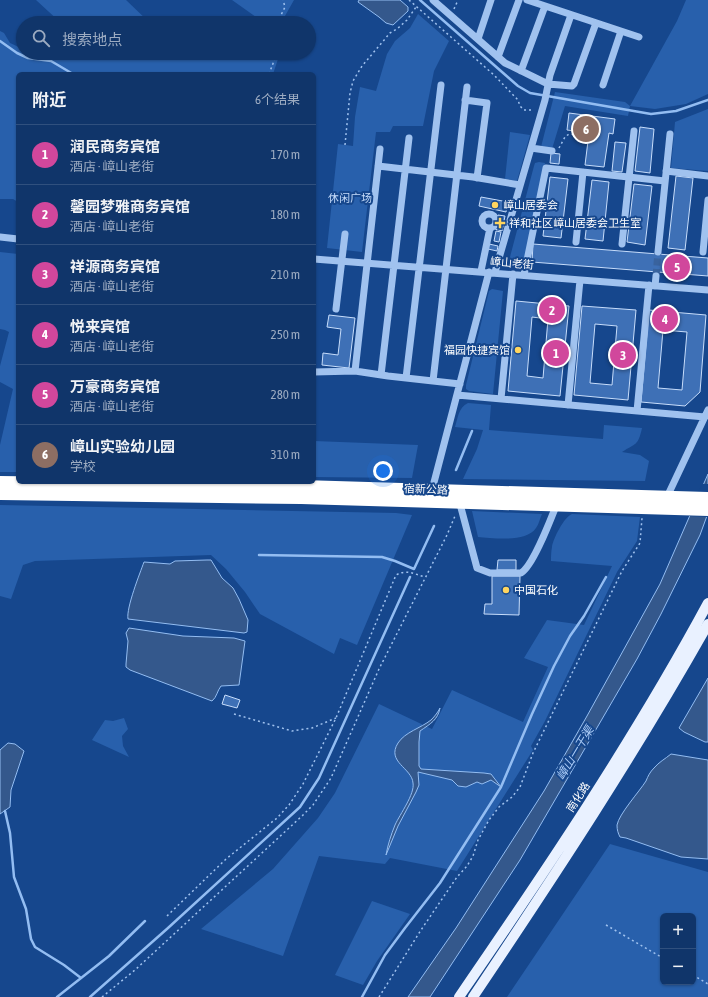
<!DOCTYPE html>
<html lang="zh">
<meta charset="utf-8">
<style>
:root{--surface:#10356a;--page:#1e4072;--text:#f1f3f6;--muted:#9cabc1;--line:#30507e;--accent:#ffd55f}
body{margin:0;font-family:"Asap Condensed","Noto Sans SC",sans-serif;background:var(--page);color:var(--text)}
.controls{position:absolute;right:12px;bottom:12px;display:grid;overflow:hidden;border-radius:6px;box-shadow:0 1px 3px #0004}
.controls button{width:36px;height:36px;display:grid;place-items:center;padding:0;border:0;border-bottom:1px solid var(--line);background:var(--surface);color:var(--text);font:20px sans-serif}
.you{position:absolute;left:383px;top:471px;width:14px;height:14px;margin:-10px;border:3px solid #fff;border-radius:50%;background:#1a73e8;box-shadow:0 0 0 6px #1a73e833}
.badge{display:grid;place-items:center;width:26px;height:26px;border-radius:50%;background:var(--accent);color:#fff;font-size:13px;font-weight:700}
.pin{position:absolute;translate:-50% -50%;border:2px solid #fff;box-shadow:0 1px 4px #0006}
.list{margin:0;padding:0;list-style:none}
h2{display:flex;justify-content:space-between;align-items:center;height:52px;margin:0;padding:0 16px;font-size:17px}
h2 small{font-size:13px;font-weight:400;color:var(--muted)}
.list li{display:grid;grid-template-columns:26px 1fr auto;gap:12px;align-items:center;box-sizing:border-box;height:60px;padding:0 16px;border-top:1px solid var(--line)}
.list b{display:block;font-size:15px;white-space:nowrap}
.list p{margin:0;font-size:13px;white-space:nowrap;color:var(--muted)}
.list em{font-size:13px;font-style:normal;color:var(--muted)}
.icon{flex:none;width:22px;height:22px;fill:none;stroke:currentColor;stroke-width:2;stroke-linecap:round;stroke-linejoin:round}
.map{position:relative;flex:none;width:708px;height:997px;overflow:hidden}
.search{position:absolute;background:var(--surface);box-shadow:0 1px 3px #0004;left:16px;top:16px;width:300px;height:44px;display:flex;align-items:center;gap:10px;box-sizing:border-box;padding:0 14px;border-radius:22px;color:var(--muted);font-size:15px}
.panel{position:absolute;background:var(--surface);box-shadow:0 1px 3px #0004;left:16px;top:72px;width:300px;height:412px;border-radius:6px}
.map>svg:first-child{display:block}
</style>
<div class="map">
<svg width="708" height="997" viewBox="0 0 708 997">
<rect width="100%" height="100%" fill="#16478d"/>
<!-- green -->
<path fill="#2860ac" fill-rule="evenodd" d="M36,0h90l24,23h-89z
M232,0h62l-13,23h-37l12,-6z
M686,0h22v94l-22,10 -31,5 -25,-3 -2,10 -63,-10 -13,43 -11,-2 14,-55 70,10 5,4 47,-85z
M418,14l31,27 -15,30 -11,55h-30l-3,6h-14l-14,120 -35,-4 11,-104 15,2 2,-29 5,-30 16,4 11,-37 8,-13 15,-13z
M0,31l4,2 6,10 13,6v4h8l4,2 3,-2h242l-7,21h-255v128l-5,-3h-13z
M708,109v62l-37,-3 4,-46z
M510,132l20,3 -13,46 -12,-2z
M539,162l6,1 -21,102h-9l-4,-1 -1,-7 24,-91 1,-3z
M0,252l18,2v218h-18v-27l13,-56 -13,-7v-16l9,-34 -4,-2 -5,-1z
M492,289l11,2 -10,103 -24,-3 -3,-2v-4l23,-94z
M468,403l23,2 -2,25 114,9 1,-14 38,3c-4,18 -6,15 -20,24l18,3 9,6 -4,20 -182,-2 14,-30 6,-19 -28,-3c3,-9 3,-19 13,-24z
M314,441l104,4 -6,33 -98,-1z
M0,505l396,8 16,2 -55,130 -17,-7 -6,16 -74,-40 -15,-22 -19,-23 -15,-14 -176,6 -12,4 -12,34 -11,-3z
M472,511l70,3c-2,4 -3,10 -6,14 -10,15 -43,10 -58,9z
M572,514l68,3 -3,24 -20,31 -72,149 -14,25 2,4 -76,121 -67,-13 -5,6 -66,-8 -36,100 -82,-27 72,-60 45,-51 17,-25 44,-89 53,25 20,-39 71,32 25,-55 -24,-9 23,-38 37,5 28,-59 -61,-5c0,-4 0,-9 1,-14 1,-8 12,-30 20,-33z
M124,718l4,11 -6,7 1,10 6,11 -37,-17 13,-20 8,1z
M610,844l98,28v125h-201zM663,916h30v66h-30z
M372,901l38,13 -33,47 -14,24 -28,-10z"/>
<!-- water -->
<path fill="#34588c" stroke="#93bdf2" d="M359,0h41l8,7v4l-15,14 -7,-2 -7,-6 -21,-15z
M708,474v39l-8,22 -39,79 -24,45 -117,201 -90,137h-22l48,-69 88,-137 43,-75 73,-132z
M207,560h4l11,18 11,10 6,11 9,21 -1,12 -3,1 -116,-14c-2,-11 12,-46 16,-57l26,2 5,-3z
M129,628l54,8 51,2 11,3 -6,44 -18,1c-4,5 -4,11 -9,15l-82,-31 -4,-3v-3l2,-23 -2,-8z
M708,678v64h-3l-21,-10 -5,-4z
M440,708c-2,12 -10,16 -20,23l-1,11v24l2,3 63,4 7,1 10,13 -10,-7 -9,4 -5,-2 -11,5 -8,-1 -6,-6 -34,-8 1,13 -3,7 -18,34 -12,29c2,-11 5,-20 9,-30 5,-11 20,-31 18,-42 -1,-15 -27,-21 -15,-40 7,-11 23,-15 33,-23 4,-4 7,-8 9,-12z
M8,743l7,1 9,7 -13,39 -1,17 -10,7v-64z
M671,754l37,6v99l-27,-2 -55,-19 -6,-1c-2,-4 -3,-7 -3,-12 2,-11 22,-33 29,-44 2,-5 4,-9 8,-13 5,-6 11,-9 17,-14z"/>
<!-- pier -->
<path fill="#16478d" d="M702,484h6v33l-21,-1z"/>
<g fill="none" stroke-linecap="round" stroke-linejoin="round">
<!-- stream -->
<path stroke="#93bdf2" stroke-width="2.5" d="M420,0l98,86 12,7 121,21 25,-3 32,-11
M0,41l17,12 11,5 23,3 22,13
M456,470l16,-39
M259,555l123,2 13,4 19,8 20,-43
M5,811l5,22 4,44 12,32 5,30 4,8 29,18 17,13
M57,997l52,-41 36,-35
M90,997l78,-69 132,-121 19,-29 91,-201
M362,997l23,-42 20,-27 35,-45 61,-96 31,-73 22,-48 16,-30 14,-20 22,-39"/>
</g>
<!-- building -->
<path fill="#3e70b6" stroke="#c7ddfb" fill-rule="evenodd" d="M569,113l46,6 -2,15 -4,-1 -5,34 -19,-2 4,-32 -22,-3z
M640,127l14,2 -4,44 -15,-2z
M615,142l11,1 -4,29 -10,-1z
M551,153l9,1 -1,10 -9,-1z
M676,176l17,2 -8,72 -17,-2z
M550,177l18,2 -7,59 -18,-2z
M592,180l17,2 -6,59 -18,-2z
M634,184l18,2 -7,59 -18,-3z
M481,197l27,5 -2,10 -27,-6z
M498,215l7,1 -3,15 -7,-2z
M496,231l5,1 -2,10 -5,-1z
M489,244l9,2 -1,5 -9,-2z
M533,244l175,14v18l-176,-14z
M516,301l53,5 -9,90 -52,-5zM532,317l16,2 -5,59 -16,-2z
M582,306l54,4 -8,90 -54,-5zM595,324l22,2 -5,59 -22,-2z
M649,310l57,5 -6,77 -15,14 -44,-4zM663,330l24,2 -5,58 -24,-2z
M329,315l26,3 -6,50 -27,-3 1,-12 15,2 3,-26 -14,-2z
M498,560h18v10h-19z
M492,576h28l-1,39 -35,-1 1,-10h7z
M225,695l15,5 -3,8 -15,-4z"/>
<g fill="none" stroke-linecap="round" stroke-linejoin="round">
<!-- minor-tunnel -->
<path stroke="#39639e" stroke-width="7" stroke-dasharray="7 3.5" stroke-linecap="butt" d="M656,276l2,-24"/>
<!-- path -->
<path stroke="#a0c2ef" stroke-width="1.5" stroke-dasharray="2 3" stroke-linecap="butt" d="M409,0l85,75 24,25 2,6 4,4h10
M454,9l4,-9
M277,23l8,-16 -2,-7
M269,74l8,-21
M345,145l5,-52 3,-12 9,-15 28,-33 7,-4 10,-9 9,-13
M559,148l6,-11 4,-3 16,2
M234,714l58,17 20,-3 24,-10
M167,916l59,-57 51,-41 12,-13 14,-21 33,-66 60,-143c11,-6 18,-1 29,2
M606,925l57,33
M693,975l15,9
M102,997l33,-27 167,-154 11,-11 18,-27 48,-109 68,-134 8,-19
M379,997l42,-67 36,-53 10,-11 6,-10 5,-16 11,-20 10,-13 13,-10 8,-10 13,-34 89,-182 18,-28 2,-25"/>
<!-- minor -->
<path stroke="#a0c2ef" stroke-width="7" d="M433,0l72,63 43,21 24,2 2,-2 22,-61
M527,0l112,37
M478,39l13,-39
M498,57l21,-57
M521,71l24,-65
M603,85l18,-54
M465,100l22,3 -10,75
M531,148l21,3
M378,166l95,11 47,8
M666,171l42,5
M482 221a7 7 0 1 1 14 0a7 7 0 1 1-14 0Z
M0,237l18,2
M576,242l7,-70
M622,244l12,-113
M658,252l12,-118
M703,252l5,-52
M314,259l394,31
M481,271l9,-43
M495,272l50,-172 5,-25 21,-60
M524,275l22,-107 119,13
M655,286l1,-10
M336,309l9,-75
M355,371l25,-222
M314,372l41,-1 33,5 72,8
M381,375l28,-237
M406,378l35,-293
M433,381l34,-294
M457,395l248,22
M501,399l12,-125
M568,405l12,-125
M637,411l12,-126
M432,490l57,-218
M667,497l41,-87
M460,504l17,64 13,5h31c12,-7 29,-52 35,-67"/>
<!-- major -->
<path stroke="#e9f1ff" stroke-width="10" d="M459,997c88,-128 175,-257 249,-394
M473,997c82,-122 163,-245 235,-373"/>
<!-- highway -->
<path stroke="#fff" stroke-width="12" d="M0,482l302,4 406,12
M0,494l301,4 407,12"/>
</g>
<!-- markers -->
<g fill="#ffd55f" stroke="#16478d" stroke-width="1.5">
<circle cx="495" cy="205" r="4"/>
<path d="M498 217h4v4h4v4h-4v4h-4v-4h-4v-4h4z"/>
<circle cx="518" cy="350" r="4"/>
<circle cx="506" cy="590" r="4"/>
</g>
<g text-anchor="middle" stroke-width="4" stroke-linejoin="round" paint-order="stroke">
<!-- park labels -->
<g font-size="11" fill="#c7ddfb" stroke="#16478d">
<text x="350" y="202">休闲广场</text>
</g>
<!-- poi labels -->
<g font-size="11" fill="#fff" stroke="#16478d" text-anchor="start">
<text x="503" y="209">嶂山居委会</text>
<text x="509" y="227">祥和社区嶂山居委会卫生室</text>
<text x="510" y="354" text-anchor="end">福园快捷宾馆</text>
<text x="514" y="594">中国石化</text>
</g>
<!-- street labels -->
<g font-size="11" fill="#fff" stroke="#16478d">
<text transform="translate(512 263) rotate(5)" y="4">嶂山老街</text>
<text transform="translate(426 489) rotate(2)" y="4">宿新公路</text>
<text transform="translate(578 797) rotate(-57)" y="4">南化路</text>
</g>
<!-- water labels -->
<g font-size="12" font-style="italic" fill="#acccf7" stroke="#16478d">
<text transform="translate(575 753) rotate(-59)" y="4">嶂山一干渠</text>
</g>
</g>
</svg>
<div class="controls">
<button>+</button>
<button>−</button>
</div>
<div class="you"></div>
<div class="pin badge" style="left:556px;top:353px;background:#d1479c">1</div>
<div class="pin badge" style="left:552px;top:310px;background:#d1479c">2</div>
<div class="pin badge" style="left:623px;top:355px;background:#d1479c">3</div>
<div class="pin badge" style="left:665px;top:319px;background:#d1479c">4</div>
<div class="pin badge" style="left:677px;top:267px;background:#d1479c">5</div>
<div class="pin badge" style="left:586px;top:129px;background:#8d6e63">6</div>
<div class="search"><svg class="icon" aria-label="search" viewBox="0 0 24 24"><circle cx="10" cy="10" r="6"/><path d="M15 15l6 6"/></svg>搜索地点</div>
<section class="panel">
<h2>附近<small>6个结果</small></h2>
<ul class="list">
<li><span class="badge" style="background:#d1479c">1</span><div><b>润民商务宾馆</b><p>酒店 · 嶂山老街</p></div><em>170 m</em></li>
<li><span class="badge" style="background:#d1479c">2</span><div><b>馨园梦雅商务宾馆</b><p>酒店 · 嶂山老街</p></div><em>180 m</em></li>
<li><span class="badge" style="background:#d1479c">3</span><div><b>祥源商务宾馆</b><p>酒店 · 嶂山老街</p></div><em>210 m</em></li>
<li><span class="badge" style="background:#d1479c">4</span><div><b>悦来宾馆</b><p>酒店 · 嶂山老街</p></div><em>250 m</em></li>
<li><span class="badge" style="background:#d1479c">5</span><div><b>万豪商务宾馆</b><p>酒店 · 嶂山老街</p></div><em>280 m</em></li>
<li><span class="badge" style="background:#8d6e63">6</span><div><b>嶂山实验幼儿园</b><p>学校</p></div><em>310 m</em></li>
</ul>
</section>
</div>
